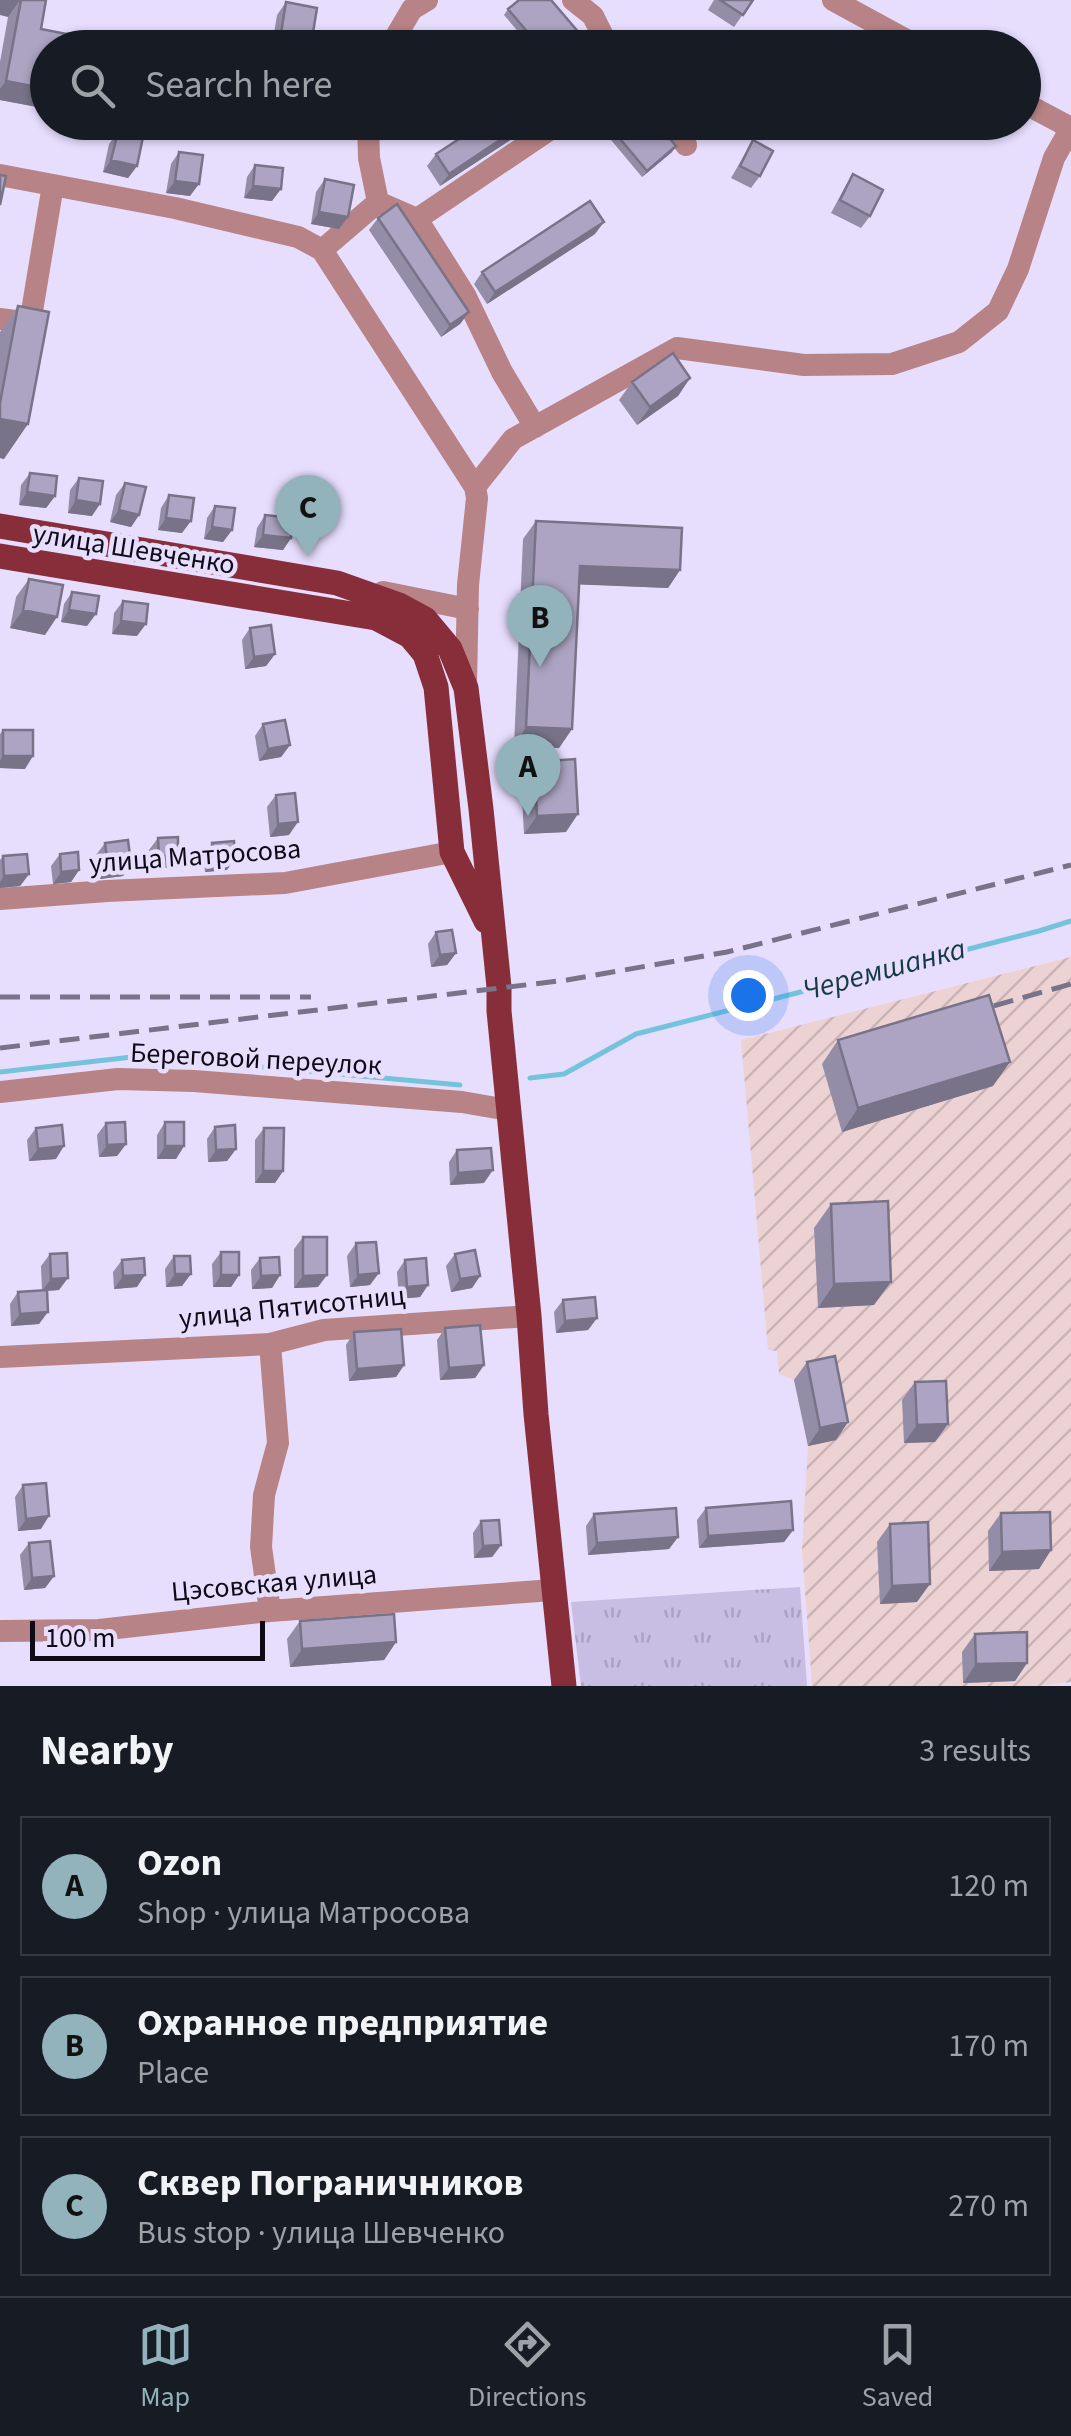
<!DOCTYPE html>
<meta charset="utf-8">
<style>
:root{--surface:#171b24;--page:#20242c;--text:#f1f3f6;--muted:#9ea1a6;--line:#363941;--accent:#92b3bc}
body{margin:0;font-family:"Source Sans 3",sans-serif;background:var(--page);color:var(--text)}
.scale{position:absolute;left:30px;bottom:25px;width:235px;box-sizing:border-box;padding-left:10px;border:5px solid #0e0b16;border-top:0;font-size:28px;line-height:35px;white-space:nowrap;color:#0e0b16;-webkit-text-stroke:8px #e7defe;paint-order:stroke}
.you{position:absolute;left:748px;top:995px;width:35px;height:35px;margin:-25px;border:8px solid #fff;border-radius:50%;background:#1a73e8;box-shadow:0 0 0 15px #1a73e833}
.badge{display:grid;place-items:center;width:65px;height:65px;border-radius:50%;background:var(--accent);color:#111;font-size:32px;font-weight:700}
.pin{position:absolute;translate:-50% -82px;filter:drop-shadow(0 2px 5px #0008)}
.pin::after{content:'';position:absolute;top:52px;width:35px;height:30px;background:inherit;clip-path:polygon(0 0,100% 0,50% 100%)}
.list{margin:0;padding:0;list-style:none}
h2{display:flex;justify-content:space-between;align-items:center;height:130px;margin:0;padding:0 40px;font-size:42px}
h2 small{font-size:32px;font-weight:400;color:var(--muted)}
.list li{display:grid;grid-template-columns:65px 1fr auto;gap:30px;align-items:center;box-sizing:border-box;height:140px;margin:0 20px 20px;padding:0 20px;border:2px solid var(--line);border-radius:0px}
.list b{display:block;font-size:38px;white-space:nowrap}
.list p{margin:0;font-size:32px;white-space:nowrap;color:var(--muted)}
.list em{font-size:32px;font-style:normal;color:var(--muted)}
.icon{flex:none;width:55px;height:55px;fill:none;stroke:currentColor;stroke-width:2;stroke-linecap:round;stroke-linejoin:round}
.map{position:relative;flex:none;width:1071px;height:1686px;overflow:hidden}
.search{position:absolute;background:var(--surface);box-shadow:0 2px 8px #0004;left:30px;right:30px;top:30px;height:110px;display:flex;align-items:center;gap:25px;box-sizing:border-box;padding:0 35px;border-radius:55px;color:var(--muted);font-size:38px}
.sheet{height:610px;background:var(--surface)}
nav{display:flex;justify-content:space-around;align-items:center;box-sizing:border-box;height:140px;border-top:2px solid var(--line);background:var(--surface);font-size:28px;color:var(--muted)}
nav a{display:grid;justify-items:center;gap:5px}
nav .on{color:var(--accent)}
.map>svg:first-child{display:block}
</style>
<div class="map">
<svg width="1071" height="1686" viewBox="0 0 1071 1686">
<defs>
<pattern id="industrial-furrows" width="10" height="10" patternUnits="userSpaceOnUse" patternTransform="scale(2.5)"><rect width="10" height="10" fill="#edd2d4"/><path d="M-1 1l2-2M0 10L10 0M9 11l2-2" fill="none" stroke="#cab3b5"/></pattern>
<pattern id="park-tufts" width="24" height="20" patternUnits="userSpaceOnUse" patternTransform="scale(2.5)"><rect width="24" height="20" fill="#c8bde3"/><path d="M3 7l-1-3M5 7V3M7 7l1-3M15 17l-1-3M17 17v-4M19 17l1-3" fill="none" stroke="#aba1c2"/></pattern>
</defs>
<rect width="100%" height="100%" fill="#e7defe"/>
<!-- industrial -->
<path fill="url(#industrial-furrows)" d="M1071,957v725l-31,4h-228l-10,-136 6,-104 -14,-66 -15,-6 -2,-23 -9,-1 -27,-310z"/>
<!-- park -->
<path fill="url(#park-tufts)" d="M800,1587l7,99h-226l-10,-84z"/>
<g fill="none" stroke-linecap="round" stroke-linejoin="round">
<!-- stream -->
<path stroke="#74c2dc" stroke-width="5" d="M0,1072l141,-16 319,29
M530,1078l34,-4 72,-40 403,-103 32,-10"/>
<!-- minor -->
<path stroke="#b88386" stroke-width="22" d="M573,0l20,16 16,32
M833,0l88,48
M389,48l23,-39 15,-9
M1024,103l47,25
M368,122l1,36 9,44
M669,122l17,23
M0,175l175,33 123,29 24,13 153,237 2,11 -9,87 -2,99
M417,219l144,-97
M322,250l56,-48 39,17 48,76 37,77 33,55
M0,319l30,4 23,-138
M475,487l38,-48 164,-91 127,17 88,-1 67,-22 39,-31 20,-42 36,-111 17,-30
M383,592l85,17
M0,899l107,-8 178,-8 167,-31
M0,1092l118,-13 76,2 268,21 46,8
M270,1344l8,99 -14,52 -3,52 9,64
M0,1357l270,-13 54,-14 205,-14
M0,1631l99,-1 171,-19 283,-21"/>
<!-- major -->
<path stroke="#882e3b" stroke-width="25" d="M0,526l337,57 62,22 26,14 25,30 16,39 15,121 18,178v24l30,305 7,98 28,272
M0,556l376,62 34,18 15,18 11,33 16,165 34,69"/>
<!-- rail -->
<path stroke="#787388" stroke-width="5" stroke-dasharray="20 10" stroke-linecap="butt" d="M0,997h311
M965,1014l106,-30
M0,1048l567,-68 160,-28 344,-87"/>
</g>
<!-- wall -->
<path fill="#948da7" d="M0,0h46l-5,29 7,19v61l-48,-9v-38l8,-45z
M714,0h39l-19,27 -26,-17z
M286,2l20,46 -34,-2 5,-31z
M508,9l84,39h-60l-28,-33z
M485,122h53l-98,64 -13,-20 9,-12z
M596,122h60l16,30 -30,25z
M118,132l19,34 -9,12 -25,-6 6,-28z
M753,140l7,36 -9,12 -20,-10z
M179,152l11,44 -24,-3 5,-29z
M255,165l17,36 -28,-3 3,-21z
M853,174l17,42 -9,12 -30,-15 14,-26z
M325,179l23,38 -9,12 -28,-5 5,-32z
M378,218l91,94 -9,12 -19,13 -72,-107z
M595,234l-108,70 -13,-20 8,-12z
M18,306l-14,153 -4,-1v-126z
M690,378l-12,18 -41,29 -18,-25 13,-18z
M30,473l25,23 -9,12 -27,-3 2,-20z
M79,478l13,38 -24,-3 2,-23z
M125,483l14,32 -8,12 -21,-5 6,-27z
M169,495l13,38 -24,-3 3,-22z
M215,506l17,24 -9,12 -19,-3 3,-21z
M265,515l26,23 -8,12 -29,-3 3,-19z
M536,521l144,49 -12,18 -89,-4 -7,145 -13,19 -45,-2 9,-207z
M29,579l16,56 -35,-7 6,-31z
M72,592l15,34 -26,-4 3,-18z
M123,601l14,35 -25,-2 2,-21z
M250,628l25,26 -9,12 -21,3 -3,-29z
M263,724l27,21 -9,12 -22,4 -4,-25z
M3,730l22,39 -25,-1v-34z
M534,762l32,70 -42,2 -3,-54z
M276,795l13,40 -19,2 -3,-30z
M158,838l20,17 -8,13h-20l-1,-18z
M105,843l26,21 -8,12 -23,3 -4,-24z
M212,843l15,27 -22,2 -2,-16z
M60,854l19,16 -8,12 -18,2 -2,-18z
M3,856l26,18 -9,12 -20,2v-28z
M436,932l20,21 -9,12 -16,2 -3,-23z
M838,1040l155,46 -151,46 -20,-68z
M165,1122l19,24 -8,13h-19v-24z
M106,1123l20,21 -9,12 -18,1 -2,-22z
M215,1127l21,22 -9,12 -19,1 -1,-23z
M36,1128l20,31 -27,2 -2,-21z
M264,1128l19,43 -8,12h-20v-43z
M457,1150l27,33 -34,2 -1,-23z
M831,1204l43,101 -56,3 -4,-80z
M303,1237l15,50 -24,1v-39z
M356,1243l14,42 -20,2 -3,-31z
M221,1252l18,23 -8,12h-18l-1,-23z
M50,1254l9,36 -12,1 -8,33 -28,2 -1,-22 8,-12 24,-2 -1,-24z
M455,1254l25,22 -8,12 -21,4 -5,-26z
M174,1256l8,30 -16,1 -1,-18z
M260,1258l20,17 -8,13 -20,1 -1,-19z
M122,1260l15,27 -23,2 -1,-17z
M405,1260l23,25 -8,12 -21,2 -2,-27z
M563,1300l34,18 -9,12 -32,3 -2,-21z
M445,1328l39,37 -9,13 -35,2 -3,-40z
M354,1332l50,33 -8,12 -47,4 -3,-36z
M807,1362l41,60 -12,18 -28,6 -14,-66z
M915,1382l20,60 -31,1 -2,-43z
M23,1485l18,44 -23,2 -3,-34z
M706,1508l87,22 -9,12 -85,6 -2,-28z
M1001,1513l50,37 -12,19 -50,2 -1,-40z
M594,1514l84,23 -9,12 -81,6 -2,-29z
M481,1521l20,24 -9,12 -18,1 -1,-25z
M890,1524l27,78 -37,2 -3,-62z
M29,1543l25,33 -9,12 -21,2 -4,-35z
M300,1621l96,21 -12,18 -94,7 -3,-28z
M975,1634l52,29 -12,18 -52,2 -1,-31z"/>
<!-- shaded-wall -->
<path fill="#787388" d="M0,0h20l-12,17 -8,-2z
M281,33l31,6 -6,9 -34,-2z
M6,81l42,8v20l-48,-9v-11z
M527,122h11l-98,64 9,-12z
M676,146l-4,6 -30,25 5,-6z
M111,160l26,6 -9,12 -25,-6z
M175,181l24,3 -9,12 -24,-3z
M253,186l28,3 -9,12 -28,-3z
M319,212l29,5 -9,12 -28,-5z
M604,222l-9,12 -108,70 8,-12z
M469,312l-9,12 -19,13 9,-12z
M690,378l-12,18 -41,29 13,-18z
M0,419l28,5 -24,35 -4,-1z
M27,492l28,4 -9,12 -27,-3z
M76,500l24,4 -8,12 -24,-3z
M119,510l20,5 -8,12 -21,-5z
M166,518l25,3 -9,12 -24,-3z
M212,527l20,3 -9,12 -19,-3z
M263,535l28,3 -8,12 -29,-3z
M580,566l100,4 -12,18 -101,-4z
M23,610l34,7 -12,18 -35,-7z
M69,610l27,4 -9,12 -26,-4z
M121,621l25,3 -9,12 -25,-2z
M275,654l-9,12 -21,3 9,-12z
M526,727l46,2 -13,19 -45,-2z
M290,745l-9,12 -22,4 9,-12z
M3,756h30l-8,13 -25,-1v-8z
M578,814l-12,18 -42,2 13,-18z
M298,822l-9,13 -19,2 8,-13z
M178,855l-8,13h-20l9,-12z
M235,858l-8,12 -22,2 9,-12z
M131,864l-8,12 -23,3 8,-12z
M79,870l-8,12 -18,2 8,-12z
M29,874l-9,12 -20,2v-6l4,-6z
M456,953l-9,12 -16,2 9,-12z
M1010,1062l-17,24 -151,46 16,-24z
M126,1144l-9,12 -18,1 8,-12z
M64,1146l-8,13 -27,2 9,-12z
M165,1146h19l-8,13h-19z
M236,1149l-9,12 -19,1 8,-12z
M493,1170l-9,13 -34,2 8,-12z
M263,1171h20l-8,12h-20z
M379,1273l-9,12 -20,2 8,-12z
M175,1274h16l-9,12 -16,1z
M145,1275l-8,12 -23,2 9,-13z
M221,1275h18l-8,12h-18z
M280,1275l-8,13 -20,1 9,-13z
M327,1275l-9,12 -24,1 9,-12z
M480,1276l-8,12 -21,4 9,-13z
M68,1278l-9,12 -17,1 9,-12z
M891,1282l-17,23 -56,3 16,-24z
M428,1285l-8,12 -21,2 8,-12z
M48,1312l-9,12 -28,2 9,-12z
M597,1318l-9,12 -32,3 9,-12z
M404,1365l-8,12 -47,4 8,-12z
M484,1365l-9,13 -35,2 9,-12z
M848,1422l-12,18 -28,6 12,-18z
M948,1424l-13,18 -31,1 13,-18z
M49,1516l-8,13 -23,2 8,-12z
M793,1530l-9,12 -85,6 9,-12z
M678,1537l-9,12 -81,6 9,-12z
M501,1545l-9,12 -18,1 9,-12z
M1051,1550l-12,19 -50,2 13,-19z
M54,1576l-9,12 -21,2 8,-12z
M930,1584l-13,18 -37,2 12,-18z
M396,1642l-12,18 -94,7 12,-18z
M1027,1663l-12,18 -52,2 13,-19z"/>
<!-- building -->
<path fill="#aca4c2" stroke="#787388" stroke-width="2.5" d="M21,0h25l-5,29 41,8 -2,11h-32v41l-42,-8z
M519,0h32l41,48h-51l-33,-39z
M720,0h33l-10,15z
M286,2l31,6 -5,31 -31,-6z
M862,34l19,10 -2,4h-24z
M485,122h42l-78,52 -13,-20z
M606,122h50l20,24 -29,25z
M118,132l25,5 -6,29 -26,-6z
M753,140l20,11 -13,25 -20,-10z
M179,152l24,3 -4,29 -24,-3z
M255,165l28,3 -2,21 -28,-3z
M853,174l30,16 -13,26 -30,-16z
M0,175l6,1 -6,29z
M325,179l29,6 -6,32 -29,-5z
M590,201l14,21 -109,70 -13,-20z
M397,204l72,108 -19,13 -72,-107z
M18,306l31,6 -21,112 -28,-5v-16z
M673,353l17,25 -40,29 -18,-25z
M30,473l27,3 -2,20 -28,-4z
M79,478l24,3 -3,23 -24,-4z
M125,483l21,4 -7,28 -20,-5z
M169,495l25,3 -3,23 -25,-3z
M215,506l20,2 -3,22 -20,-3z
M265,515l28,3 -2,20 -28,-3z
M536,521l146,7 -2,42 -100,-4 -8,163 -46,-2z
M29,579l34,6 -6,32 -34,-7z
M72,592l27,4 -3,18 -27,-4z
M123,601l25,3 -2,20 -25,-3z
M271,625l4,29 -21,3 -4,-29z
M285,720l5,25 -22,4 -5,-25z
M3,730h30v26h-30z
M575,759l3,55 -41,2 -3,-54z
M295,793l3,29 -20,2 -2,-29z
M178,837v18l-19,1 -1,-18z
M128,840l3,24 -23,3 -3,-24z
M234,841l1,17 -21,2 -2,-17z
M78,852l1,18 -18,2 -1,-18z
M27,854l2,20 -25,2 -1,-20z
M452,930l4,23 -16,2 -4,-23z
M989,995l21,67 -152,46 -20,-68z
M125,1122l1,22 -19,1 -1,-22z
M165,1122h19v24h-19z
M62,1125l2,21 -26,3 -2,-21z
M235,1125l1,24 -20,1 -1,-23z
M264,1128h20l-1,43h-20z
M491,1148l2,22 -35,3 -1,-23z
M888,1201l3,81 -57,2 -3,-80z
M303,1237h24v38l-24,1z
M376,1242l3,31 -21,2 -2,-32z
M475,1250l5,26 -20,3 -5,-25z
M221,1252h18v23h-18z
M67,1253l1,25 -17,1 -1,-25z
M174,1256h16l1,18h-16z
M279,1257l1,18 -19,1 -1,-18z
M144,1258l1,17 -22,1 -1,-16z
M426,1258l2,27 -21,2 -2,-27z
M47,1290l1,22 -28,2 -2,-22z
M595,1297l2,21 -32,3 -2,-21z
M480,1325l4,40 -35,3 -4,-40z
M401,1329l3,36 -47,4 -3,-37z
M835,1356l13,66 -28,6 -13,-66z
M946,1381l2,43 -31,1 -2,-43z
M46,1483l3,33 -23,3 -3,-34z
M791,1501l2,29 -85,6 -2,-28z
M676,1508l2,29 -81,6 -3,-29z
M1050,1512l1,38 -49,2 -1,-39z
M499,1520l2,25 -18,1 -2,-25z
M928,1522l2,62 -38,2 -2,-62z
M50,1541l4,35 -22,2 -3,-35z
M394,1614l2,28 -94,7 -2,-28z
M1027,1632v31l-51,1 -1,-30z"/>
<g text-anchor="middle" stroke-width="9" stroke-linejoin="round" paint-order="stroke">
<!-- street labels -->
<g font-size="28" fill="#0e0b16" stroke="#e7defe">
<text transform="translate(134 548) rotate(9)" y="10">улица Шевченко</text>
<text transform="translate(195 855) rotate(-4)" y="10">улица Матросова</text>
<text transform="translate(256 1058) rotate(3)" y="10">Береговой переулок</text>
<text transform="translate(292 1306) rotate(-6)" y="10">улица Пятисотниц</text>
<text transform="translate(274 1582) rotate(-5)" y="10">Цэсовская улица</text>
</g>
<!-- water labels -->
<g font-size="30" font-style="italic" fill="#153a45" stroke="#e7defe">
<text transform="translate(884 969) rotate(-15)" y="10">Черемшанка</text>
</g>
</g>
</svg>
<div class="scale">100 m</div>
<div class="you"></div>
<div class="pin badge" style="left:528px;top:816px">A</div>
<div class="pin badge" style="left:540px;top:667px">B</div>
<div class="pin badge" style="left:308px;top:557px">C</div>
<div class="search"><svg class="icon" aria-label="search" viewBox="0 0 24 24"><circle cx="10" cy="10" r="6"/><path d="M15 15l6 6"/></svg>Search here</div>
</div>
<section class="sheet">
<h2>Nearby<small>3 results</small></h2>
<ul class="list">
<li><span class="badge">A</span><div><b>Ozon</b><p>Shop · улица Матросова</p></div><em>120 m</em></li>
<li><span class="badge">B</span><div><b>Охранное предприятие</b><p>Place</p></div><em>170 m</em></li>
<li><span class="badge">C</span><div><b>Сквер Пограничников</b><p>Bus stop · улица Шевченко</p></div><em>270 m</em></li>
</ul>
</section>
<nav>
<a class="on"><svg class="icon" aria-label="map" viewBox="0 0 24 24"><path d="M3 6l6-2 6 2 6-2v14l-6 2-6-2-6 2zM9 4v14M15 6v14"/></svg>Map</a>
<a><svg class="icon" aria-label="directions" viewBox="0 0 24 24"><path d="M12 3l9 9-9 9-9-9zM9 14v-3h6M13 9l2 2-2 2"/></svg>Directions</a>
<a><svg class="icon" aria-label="saved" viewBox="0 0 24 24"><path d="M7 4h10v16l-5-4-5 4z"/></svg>Saved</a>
</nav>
